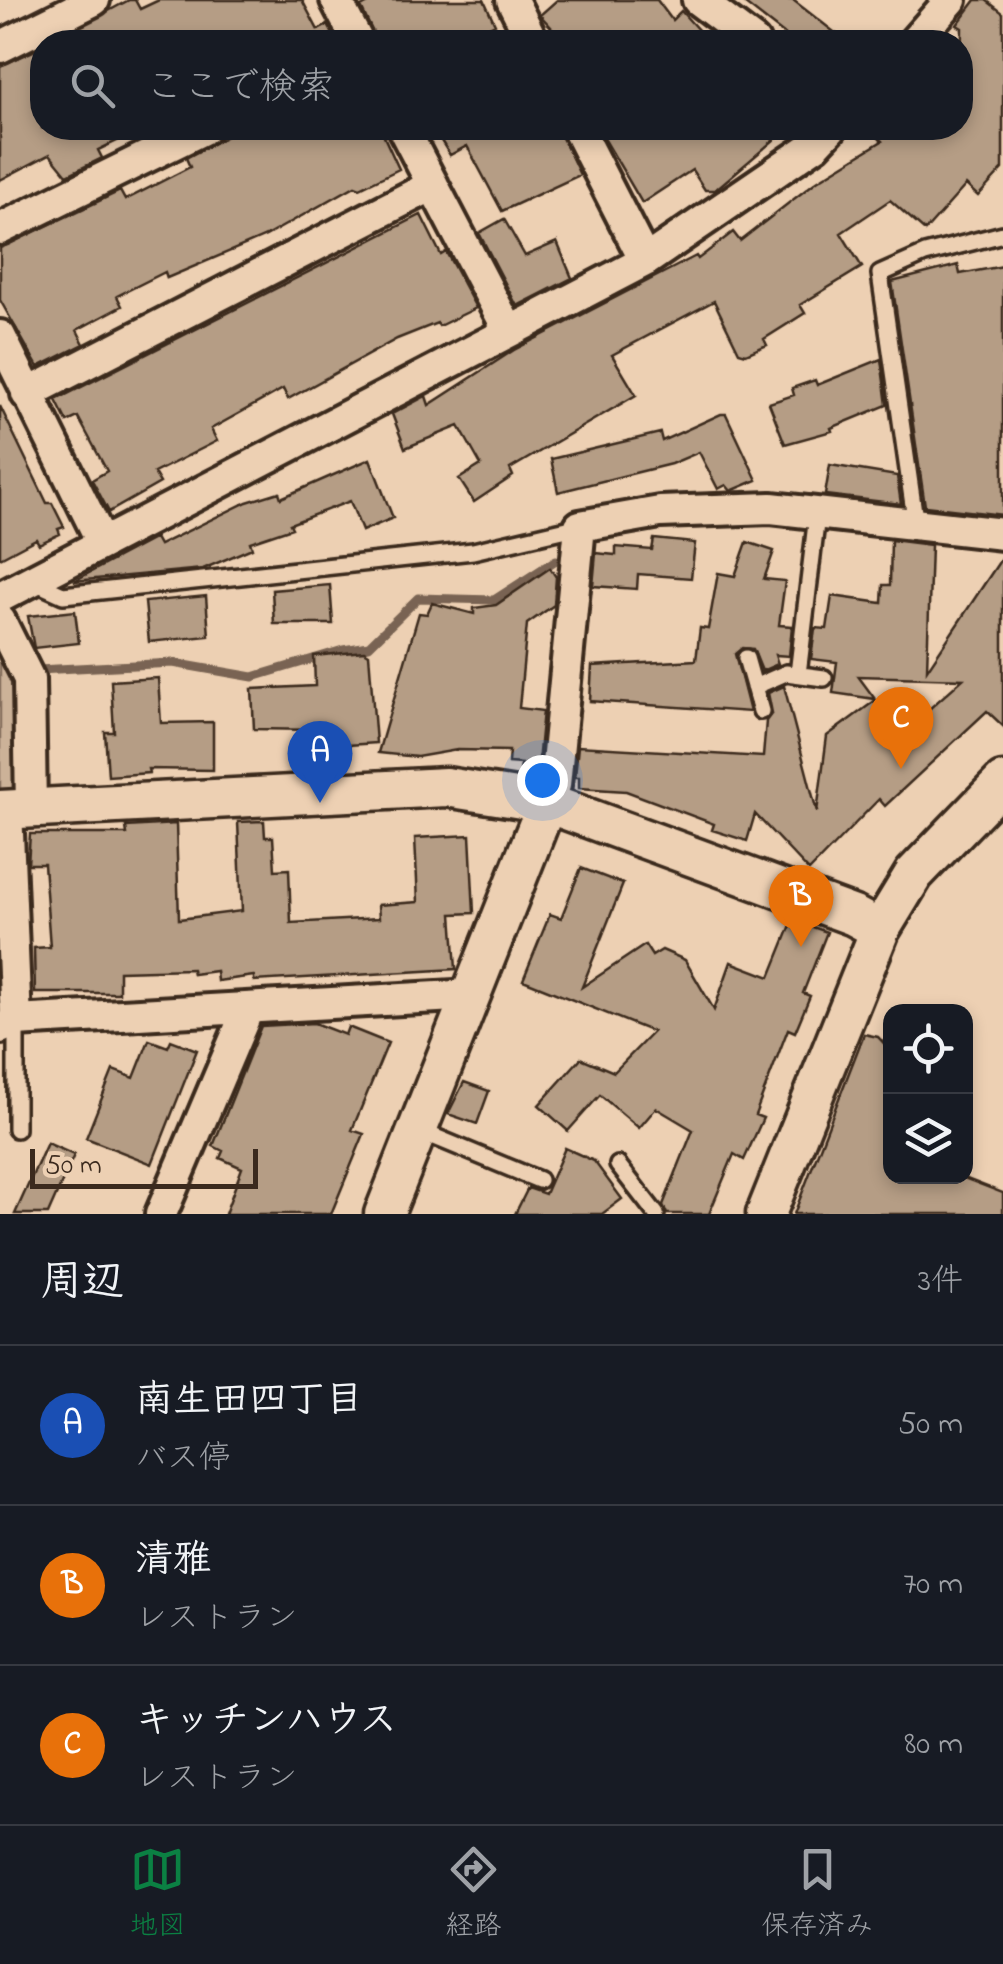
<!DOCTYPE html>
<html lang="ja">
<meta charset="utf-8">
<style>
:root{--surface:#171b24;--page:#242831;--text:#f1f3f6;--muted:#9ea1a6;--line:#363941;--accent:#0b8043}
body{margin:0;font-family:"Indie Flower","Klee One",sans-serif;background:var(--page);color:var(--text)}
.controls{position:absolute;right:30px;bottom:30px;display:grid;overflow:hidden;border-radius:20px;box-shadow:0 5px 15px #0003}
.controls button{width:90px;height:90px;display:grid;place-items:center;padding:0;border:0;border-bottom:2px solid var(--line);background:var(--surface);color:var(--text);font:50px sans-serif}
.scale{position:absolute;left:30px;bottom:25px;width:228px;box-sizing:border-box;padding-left:10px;border:5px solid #3b2a1e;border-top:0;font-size:28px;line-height:35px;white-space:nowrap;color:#3b2a1e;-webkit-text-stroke:8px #edd0b3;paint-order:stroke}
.you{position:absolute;left:542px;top:780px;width:35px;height:35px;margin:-25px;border:8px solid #fff;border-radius:50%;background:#1a73e8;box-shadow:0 0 0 15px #1a73e833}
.badge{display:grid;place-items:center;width:65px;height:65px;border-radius:50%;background:var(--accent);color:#fff;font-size:32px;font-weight:700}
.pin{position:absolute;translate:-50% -82px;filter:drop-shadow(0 2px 5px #0008)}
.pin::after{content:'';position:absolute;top:52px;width:35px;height:30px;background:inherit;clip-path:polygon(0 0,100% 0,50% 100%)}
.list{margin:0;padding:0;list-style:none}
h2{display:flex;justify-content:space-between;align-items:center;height:130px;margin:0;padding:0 40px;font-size:42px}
h2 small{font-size:32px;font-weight:400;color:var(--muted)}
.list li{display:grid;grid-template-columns:65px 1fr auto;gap:30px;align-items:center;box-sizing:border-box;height:160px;padding:0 40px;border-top:2px solid var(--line)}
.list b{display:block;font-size:38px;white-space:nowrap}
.list p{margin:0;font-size:32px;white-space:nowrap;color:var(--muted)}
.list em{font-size:32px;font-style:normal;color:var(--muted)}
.icon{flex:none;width:55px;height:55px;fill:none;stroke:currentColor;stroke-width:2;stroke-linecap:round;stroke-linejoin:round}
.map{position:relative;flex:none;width:1003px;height:1214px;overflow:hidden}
.search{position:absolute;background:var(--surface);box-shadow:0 5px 15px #0003;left:30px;right:30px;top:30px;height:110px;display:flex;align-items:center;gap:25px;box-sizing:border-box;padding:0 35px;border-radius:40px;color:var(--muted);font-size:38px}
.sheet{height:610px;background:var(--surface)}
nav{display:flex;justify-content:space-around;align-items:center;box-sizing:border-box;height:140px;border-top:2px solid var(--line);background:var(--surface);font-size:28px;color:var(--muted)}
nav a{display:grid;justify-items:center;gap:5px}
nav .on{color:var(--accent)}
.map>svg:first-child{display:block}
</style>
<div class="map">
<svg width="1003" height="1214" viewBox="0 0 1003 1214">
<rect width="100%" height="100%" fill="#edd0b3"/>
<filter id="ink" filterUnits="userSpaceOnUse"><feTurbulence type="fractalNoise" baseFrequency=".01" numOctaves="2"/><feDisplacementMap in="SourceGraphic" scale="20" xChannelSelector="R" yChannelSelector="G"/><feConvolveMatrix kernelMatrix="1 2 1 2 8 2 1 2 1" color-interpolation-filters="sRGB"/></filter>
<g filter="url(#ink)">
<!-- green -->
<path fill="#ccb298" stroke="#846e5b" stroke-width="2.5" d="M0,644l16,37 6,100 -11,8 -11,1z"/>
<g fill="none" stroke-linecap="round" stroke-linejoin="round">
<!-- stream -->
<path stroke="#796452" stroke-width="9" d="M38,670l135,-7 80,14 90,-27 26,-4 49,-48 76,2 62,-40"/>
</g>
<!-- building -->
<path fill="#b59d85" stroke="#3b2a1e" stroke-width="2.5" d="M129,0h6l5,9 19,-9h143l16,30 10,-5 9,17h-286z
M374,0h110l11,24 -37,18h-81l-16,-35z
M557,0h100l15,20 9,-9 28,31h-144l-25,-27z
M740,0h53l54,42h-53z
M976,0h10l17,13v156l-25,27 -12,-11 -41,46 -35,-31 -49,33 21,34 -62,38 5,8 -41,26 3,6 -21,9 -7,-2 -25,-51 -102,54 24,40 -126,74 3,7 -39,26 -15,-23 22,-14 -22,-39 -54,22 -13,-34 34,-18 3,9 85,-55 182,-94 2,3 35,-27 7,9 77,-60 65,-40 -13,-13h91l2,-100 -5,-3z
M42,47v81h102l-46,22 4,8 -35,17 -17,-21 -50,26v-114z
M242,128h138l19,41 -39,19 -5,-2 -89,50 -99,42 -2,-6 -48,24 5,10 -45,24 7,14 -46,23 -38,-67v-52l120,-57 5,9 65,-33 -4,-9z
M433,128h125l22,47 -78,36 -35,-65 -17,9z
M598,128h190l-73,62h-10l-13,-20 -50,33z
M421,215l20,40 5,-3 30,56 -37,18 -2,-3 -40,16 -109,60 -5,-10 -72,40 6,12 -63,32 6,10 -51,29 -17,-32 15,-9 -29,-54 -11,5 -11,-22z
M504,219l21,37 32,-14 15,36 -55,28 -38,-73z
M958,265l2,9 43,-8v249l-78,-9 -33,-224z
M881,359l6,46 -56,23 1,3 -47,13 -16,-41 25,-8 -2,-7 23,-8 2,5z
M0,406l47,97h5l12,24 -6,2 2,5 -21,10 -3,-5 -36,19z
M721,414h5l31,66 -26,11 -5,-6 -8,4 -19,-37 -28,12 -113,28 -7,-33 109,-26 2,8z
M370,459l23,59 -31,13 -12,-30 -60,23 2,4 -42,14 2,6 -49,21 -129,12 81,-43 4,7 88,-43 32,-10 2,6z
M830,465l67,11 4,28 -76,-9z
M654,539l41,4 -4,35 -53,-4 -1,15 -44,-3 3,-33 20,2v-8l36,3z
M891,540l40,5 -4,125 76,-114v170l-16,-15 -102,95 -6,-7 -70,72 -54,-57 -8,27 -35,-11 2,-6 -88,-33 -47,-3v-11h-4l3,-31 185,11 3,-36 6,-8 -4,-20 16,-7 33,126 10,-76 49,-36 25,34 62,-55 -105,-3 17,23 -42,-6 4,-31 -26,-3 4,-31 12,1 5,-33 50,7 1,-18h7z
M747,542l27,9 -10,28 21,2 -6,44 13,1 -3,30 -14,-1 3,9 -16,7 -9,-22 -11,-1 -7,6 15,58 -160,-11 2,-35 104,-6 4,-32 8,1 10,-56 17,3z
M550,568l6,9 -2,28 -27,19 -8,84 24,3 -6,62 -17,-1 1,-8 -13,-1 1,-12 -52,-1 -40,7 -39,-4 41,-140 8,1 5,-11 42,11v-6l22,-3z
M330,585l3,39h-59l-2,-34z
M206,596l3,40 -60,6 -4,-40z
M75,611l4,32 -45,5 -6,-32z
M364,651l5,3 7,89 -57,4 -1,-17 -64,-1 -2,-40 63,-3 -1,-30z
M158,678l3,45 52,-1v48l-65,-1 1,4 -41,3 -3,-44h9l-3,-51z
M264,821l1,16h8l2,33 14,-1 2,54 88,-5 -1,-13 40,-3 -3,-64 55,-3 4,78 -22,1 4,55 -202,12v-5l-37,5 -1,-10 -23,3 -1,-5 -73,2v22h-84l-1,-45 16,-1 -6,-83h-16l2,-30h97l-1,-7 50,-3 3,95 63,-8 -4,-89z
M581,868l42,16 -41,103 63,-42 7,11 10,-6 23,10 29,50 17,-48 39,15 23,-57 34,12 -24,61 7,3 -15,36 -7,-3 -33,86 8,3 -19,42 -10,-6 -25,60h-42l-4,-9 30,-75 -37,-22 -17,20 -39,-33 -32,36 -29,-26 42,-47 33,14 39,-40 -130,-52 27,-66 11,4z
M314,1023l31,12 3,-8 40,16 -36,87 12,4 -33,80h-106l17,-46 -22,-10 3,-7 -10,-5 48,-120z
M864,1034l14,3 12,13v126h69l44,17v21h-209z
M149,1040l19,7 3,-7 26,10 -45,114 -66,-26 27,-68 21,8z
M464,1082l25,9 -12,33 -29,-10z
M47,1143l27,12 -26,59h-33z
M565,1148l29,13 28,38 -20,15h-87l13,-26 17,6z"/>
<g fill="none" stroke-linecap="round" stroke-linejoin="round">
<defs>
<path id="service" d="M916,526l-36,-252 45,-20 78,-20
M32,581l31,14 410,-44 107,-25
M746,658l15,53
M798,674l19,-159
M754,687l32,-14 38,5
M16,1129v-108
M418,1130l121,50
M618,1165l38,49"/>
<path id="minor" d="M336,0l22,42
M512,0l21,42
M698,0l56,42
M914,42l37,-42
M0,47l94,-47
M403,128l106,203
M577,128l68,133
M0,229l205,-101
M0,336l102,206
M27,394l406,-209
M0,597l645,-336 171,-117 15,-16
M0,621l29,58 2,131
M547,803l8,-18 25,-259 80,-14 111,-4 232,26
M7,810l9,211
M0,1028l16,-7 457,-26
M161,1214l87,-205"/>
<path id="tertiary" d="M0,810l446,-23 101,16 307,113 26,14
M384,1214l163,-411
M766,1214l114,-284 34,-56 89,-92"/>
</defs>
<!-- service casing -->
<use href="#service" stroke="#3b2a1e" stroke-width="22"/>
<!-- minor casing -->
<use href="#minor" stroke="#3b2a1e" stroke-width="38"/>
<!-- tertiary casing -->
<use href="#tertiary" stroke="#3b2a1e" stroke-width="45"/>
<!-- service -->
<use href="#service" stroke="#edd0b3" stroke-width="15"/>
<!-- minor -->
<use href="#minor" stroke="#edd0b3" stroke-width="30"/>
<!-- tertiary -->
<use href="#tertiary" stroke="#edd0b3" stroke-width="38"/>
</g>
</g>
</svg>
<div class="controls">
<button><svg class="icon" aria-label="locate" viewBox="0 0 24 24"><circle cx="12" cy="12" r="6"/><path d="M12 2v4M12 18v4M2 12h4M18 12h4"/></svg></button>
<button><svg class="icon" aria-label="layers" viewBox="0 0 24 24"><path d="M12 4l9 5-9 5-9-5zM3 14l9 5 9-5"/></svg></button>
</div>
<div class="scale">50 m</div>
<div class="you"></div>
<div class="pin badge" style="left:320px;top:803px;background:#1a4fb4">A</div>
<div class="pin badge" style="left:801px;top:947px;background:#e8710a">B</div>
<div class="pin badge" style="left:901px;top:769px;background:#e8710a">C</div>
<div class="search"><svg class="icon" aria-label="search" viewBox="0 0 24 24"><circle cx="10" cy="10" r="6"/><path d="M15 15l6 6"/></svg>ここで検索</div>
</div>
<section class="sheet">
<h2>周辺<small>3件</small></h2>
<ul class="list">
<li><span class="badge" style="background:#1a4fb4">A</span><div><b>南生田四丁目</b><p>バス停</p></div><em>50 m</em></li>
<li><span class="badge" style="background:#e8710a">B</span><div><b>清雅</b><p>レストラン</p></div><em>70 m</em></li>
<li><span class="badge" style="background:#e8710a">C</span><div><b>キッチンハウス</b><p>レストラン</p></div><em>80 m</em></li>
</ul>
</section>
<nav>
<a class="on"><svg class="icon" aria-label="map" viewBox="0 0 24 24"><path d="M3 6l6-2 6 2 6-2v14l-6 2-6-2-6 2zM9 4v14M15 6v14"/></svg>地図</a>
<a><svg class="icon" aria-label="directions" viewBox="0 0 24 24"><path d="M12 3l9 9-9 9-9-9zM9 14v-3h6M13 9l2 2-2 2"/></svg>経路</a>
<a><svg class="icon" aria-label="saved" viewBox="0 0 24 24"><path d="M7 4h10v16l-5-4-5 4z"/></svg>保存済み</a>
</nav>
